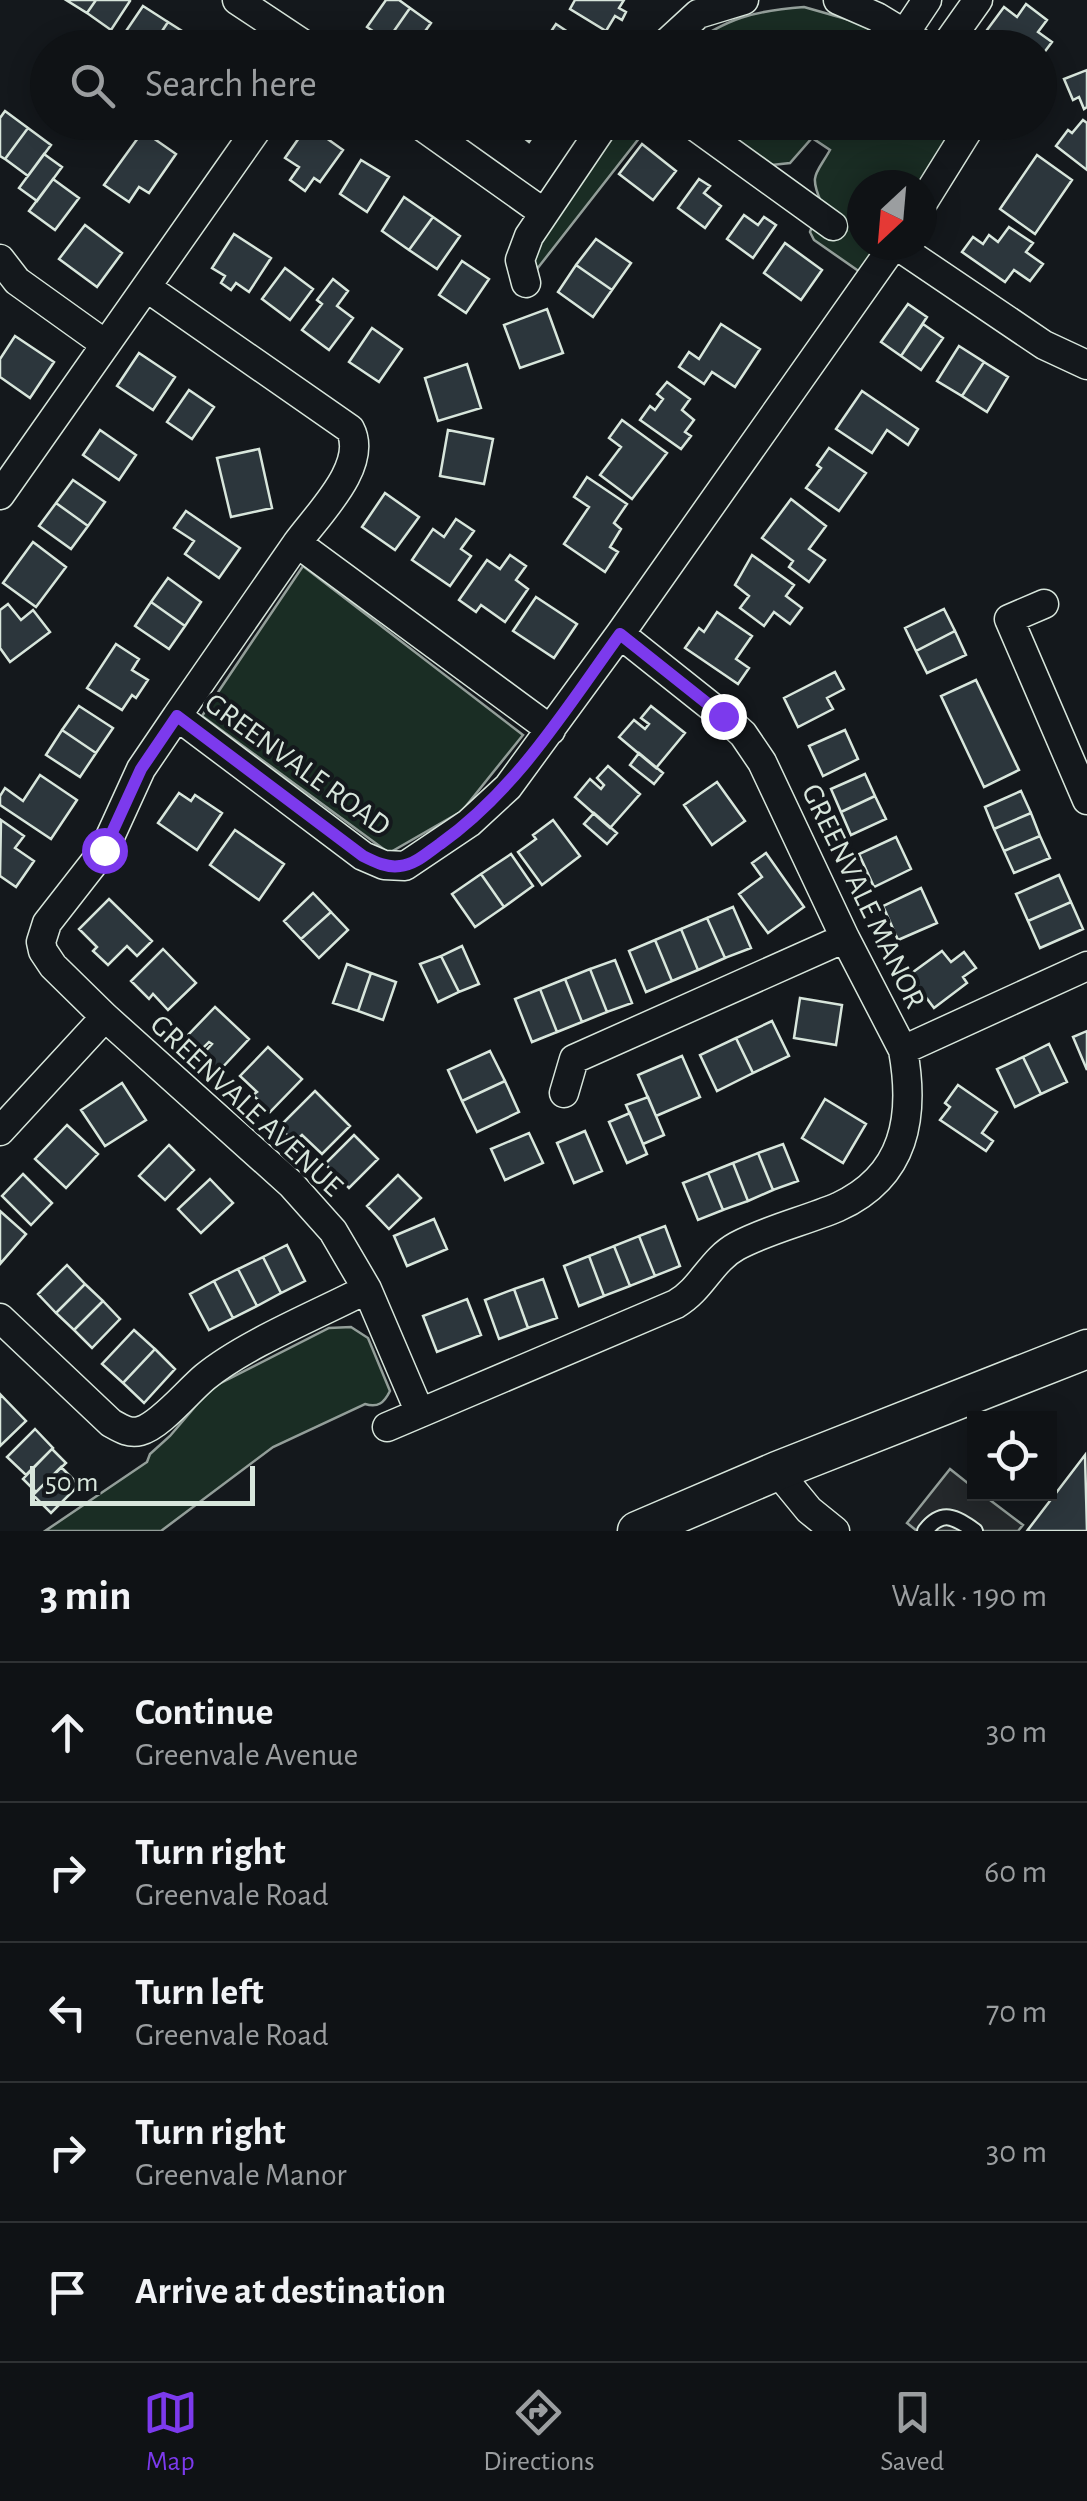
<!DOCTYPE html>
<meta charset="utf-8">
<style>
:root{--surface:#0f1215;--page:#1d2022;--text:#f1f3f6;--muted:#9b9ea0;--line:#2f3234;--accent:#7c3aed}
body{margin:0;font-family:"Alegreya Sans",sans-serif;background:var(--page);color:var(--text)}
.controls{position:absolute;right:30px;bottom:30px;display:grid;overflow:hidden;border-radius:0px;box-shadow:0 5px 25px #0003}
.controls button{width:90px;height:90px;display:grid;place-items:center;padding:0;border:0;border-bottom:2px solid var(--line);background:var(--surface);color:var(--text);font:50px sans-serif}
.compass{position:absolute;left:847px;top:170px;width:90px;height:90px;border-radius:50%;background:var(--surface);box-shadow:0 5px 25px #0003;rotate:206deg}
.scale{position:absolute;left:30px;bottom:25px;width:225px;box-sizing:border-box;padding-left:10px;border:5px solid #d8e6dc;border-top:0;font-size:28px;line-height:35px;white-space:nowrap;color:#d8e6dc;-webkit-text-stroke:8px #14181c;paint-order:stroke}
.stop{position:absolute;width:30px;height:30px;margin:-22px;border:8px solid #7c3aed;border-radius:50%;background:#fff}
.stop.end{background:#7c3aed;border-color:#fff;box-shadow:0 2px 10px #0008}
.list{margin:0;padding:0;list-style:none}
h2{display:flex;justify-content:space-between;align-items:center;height:130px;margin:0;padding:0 40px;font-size:42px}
h2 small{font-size:32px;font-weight:400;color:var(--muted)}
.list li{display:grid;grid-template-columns:65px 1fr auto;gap:30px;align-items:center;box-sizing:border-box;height:140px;padding:0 40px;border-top:2px solid var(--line)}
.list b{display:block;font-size:38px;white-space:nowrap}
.list p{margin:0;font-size:32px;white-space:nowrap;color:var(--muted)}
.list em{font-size:32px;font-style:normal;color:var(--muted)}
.icon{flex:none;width:55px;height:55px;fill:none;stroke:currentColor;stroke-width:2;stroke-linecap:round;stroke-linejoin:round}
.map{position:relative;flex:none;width:1087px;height:1531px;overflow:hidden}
.search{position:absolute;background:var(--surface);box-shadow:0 5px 25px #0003;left:30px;right:30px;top:30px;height:110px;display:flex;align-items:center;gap:25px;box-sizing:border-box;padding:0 35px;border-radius:55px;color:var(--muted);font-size:38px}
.sheet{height:830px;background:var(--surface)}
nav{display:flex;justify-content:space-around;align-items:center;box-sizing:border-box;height:140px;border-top:2px solid var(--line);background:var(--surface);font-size:28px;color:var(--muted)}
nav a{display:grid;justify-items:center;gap:5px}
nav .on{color:var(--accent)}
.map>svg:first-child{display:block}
</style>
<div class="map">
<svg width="1087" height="1531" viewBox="0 0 1087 1531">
<rect width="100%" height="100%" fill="#14181c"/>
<!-- green -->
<path fill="#1a2d24" stroke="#939e99" stroke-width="2.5" d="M804,7l56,16 36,24 -211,1c43,-30 67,-37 119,-41z
M623,123h28l-114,146 -4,-11 2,-14z
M708,123h249l-38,62h-57v60h17l-19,27 -46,-32 -4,-8 11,-30c-12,-28 -5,-27 9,-52l-18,-12 -22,25 -18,2 -14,-7z
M303,566l220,169 -61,76 -73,42 -187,-137z
M351,1327l17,11 22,53c-6,12 -12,17 -25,13l-92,43 -112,84h-116l102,-69 3,-8 20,-18 41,-48 118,-60z"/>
<!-- parking -->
<path fill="#24282b" stroke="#939e99" stroke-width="2.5" d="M950,1469l24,19v6h8l41,31 -5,6h-101l-10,-8z"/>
<!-- building -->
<path fill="#2c363c" stroke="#d8e6dc" stroke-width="2.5" d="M66,0h30l-9,13z
M96,0h33l1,1 -19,29 -24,-17z
M386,0h13l11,8 -23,33 -20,-14z
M575,0h49l-5,8 7,4 -4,8 -7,-4 -9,15 -36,-22z
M1026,4l21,16 -9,12 14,10 -12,16v-10h-40l-16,-14 20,-27 13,10z
M143,6l25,16 -17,26h-20l-11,-8z
M410,8l21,15 -18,25h-17l-9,-7z
M168,22l25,16 -6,10h-36z
M556,24l33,22v2h-49z
M1087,70v37l-3,2 -5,-12 -6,3 -9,-21z
M5,111l23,17 -23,31 -5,-3v-38z
M1083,120l4,3v47l-31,-24 12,-16 4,3z
M504,122h39l-14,20z
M308,125l35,25 -23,32 -6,-4 -9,13 -15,-11 9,-13 -14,-9z
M28,128l23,17 -23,31 -23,-17z
M143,131l33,23 -27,39 -10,-6 -10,15 -25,-17z
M642,144l34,27 -23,29 -34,-26z
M44,154l18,13 -25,34 -18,-13z
M1037,155l35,25 -37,54 -35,-25z
M361,160l28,17 -22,35 -27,-18z
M53,179l26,19 -24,32 -26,-19z
M699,179l11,7 -6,7 17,13 -16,22 -27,-20z
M404,197l29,20 -24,33 -27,-19z
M744,215l14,10 6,-8 12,8 -23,33 -26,-19z
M433,217l27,19 -23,33 -28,-19z
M85,225l37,28 -25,34 -38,-28z
M1009,227l24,16 -7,9 17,12 -13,17 -16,-11 -9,12 -43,-30 11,-15 10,7 6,-9 9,7z
M234,234l37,24 -22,34 -13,-9 -5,7 -10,-7 4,-7 -13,-8z
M596,239l35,24 -19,27 -36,-25z
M785,243l37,27 -21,30 -37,-27z
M462,261l27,18 -23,34 -27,-18z
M576,265l36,25 -19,27 -35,-25z
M285,268l28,21 -23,31 -28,-21z
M333,279l15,12 -11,15 16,12 -24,32 -27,-20 20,-26 -5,-4z
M908,304l19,13 -26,39 -20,-14z
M547,309l16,44 -43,15 -16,-43z
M721,324l39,25 -25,38 -23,-15 -8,12 -25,-17 10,-15 10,7z
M923,324l20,14 -22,32 -20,-14z
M372,328l30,21 -23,33 -30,-20z
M15,336l39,26 -24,36 -30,-21v-18z
M959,346l25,16 -22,34 -25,-15z
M139,353l36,24 -22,33 -36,-24z
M984,362l24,15 -21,35 -25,-16z
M467,364l14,44 -43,13 -13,-43z
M667,382l23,17 -8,11 12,10 -9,12 6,4 -10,13 -41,-29 10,-14 5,4 8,-11 -6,-5z
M189,390l25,17 -22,32 -25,-17z
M862,391l56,38 -10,16 -21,-15 -15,23 -36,-24z
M622,420l45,33 -35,46 -32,-24 21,-28 -12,-9z
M100,430l36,25 -17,25 -36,-25z
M448,430l45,9 -9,45 -44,-8z
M829,448l37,25 -27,38 -33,-23 15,-20 -4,-3z
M259,449l13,59 -41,9 -14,-59z
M587,477l40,27 -13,19 7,6 -11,18 8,5 -13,20 -41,-28 25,-37 -15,-10z
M73,480l32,22 -17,24 -32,-23z
M385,493l34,24 -24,33 -33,-23z
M791,499l35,27 -17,23 16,11 -16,22 -20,-15 4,-6 -31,-23z
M56,503l32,23 -17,23 -32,-23z
M186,511l54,37 -21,30 -34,-24 9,-13 -20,-13z
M456,519l18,12 -13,18 10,7 -21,30 -38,-26 21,-31 11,8z
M33,542l33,25 -30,40 -33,-24z
M510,555l16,11 -10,14 12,9 -23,33 -24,-17 -5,7 -17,-12 28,-40 13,9z
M752,555l42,30 -8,11 16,12 -12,16 -16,-12 -10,14 -24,-18 9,-12 -14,-11z
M168,578l33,24 -16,24 -34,-24z
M536,597l41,27 -23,34 -41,-27z
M151,602l34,24 -16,23 -34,-23z
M8,604l13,16 12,-10 17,22 -40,30 -10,-14v-38z
M944,609l11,22 -39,20 -11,-23z
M717,612l35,24 -16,23 13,9 -11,16 -53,-36 14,-20 5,4z
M955,631l11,24 -39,18 -11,-22z
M116,644l23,15 -7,11 16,10 -12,18 -4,-3 -10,15 -35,-22z
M835,672l9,17 -17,9 6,11 -35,18 -14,-29z
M976,680l43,90 -35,17 -43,-91z
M79,706l34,22 -17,25 -34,-23z
M651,706l34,27 -29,35 -37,-31 15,-17 11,9 4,-5 -8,-6z
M62,730l34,23 -16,24 -34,-22z
M845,730l13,29 -35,17 -14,-30z
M639,753l24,20 -9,11 -24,-19z
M608,766l32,28 -30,34 -35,-31 15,-18 11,10 3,-4 -7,-7z
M865,774l10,22 -34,16 -10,-23z
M40,775l37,25 -26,39 -51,-34v-9l5,-8 18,13z
M717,782l28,39 -33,24 -28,-40z
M1021,791l10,22 -37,16 -9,-22z
M179,793l12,8 4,-6 27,18 -25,37 -39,-27z
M875,796l11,23 -35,16 -10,-23z
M594,813l23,20 -10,11 -23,-20z
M1031,813l9,23 -36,15 -10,-22z
M1,820l23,16 -9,12 19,13 -18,26 -16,-11z
M553,820l27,36 -38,29 -24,-33 18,-13 -3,-4z
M235,830l49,34 -25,36 -49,-35z
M1040,836l10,22 -36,15 -10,-22z
M896,837l15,32 -37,18 -15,-33z
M766,853l38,54 -36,26 -29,-39 23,-17 -10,-14z
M511,854l22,32 -29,21 -23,-33z
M481,874l23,33 -29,20 -23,-33z
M1059,875l12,27 -43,19 -12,-27z
M921,888l16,35 -39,17 -15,-34z
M313,893l18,19 -30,27 -17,-18z
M109,899l43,42 -15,15 -10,-10 -19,19 -15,-14 4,-4 -18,-18z
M1071,902l12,27 -43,19 -12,-27z
M733,907l18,41 -26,10 -18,-40z
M331,912l17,18 -29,28 -18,-19z
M707,918l18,40 -27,12 -17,-41z
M681,929l17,41 -26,11 -17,-41z
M655,940l17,41 -26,11 -17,-41z
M462,946l17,38 -20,8 -18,-36z
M163,949l33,34 -28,27 -15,-16 -4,5 -18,-18z
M942,951l9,11 13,-10 12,16 -13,9 4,6 -33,25 -9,-12 -5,4 -8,-10 6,-4 -9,-11z
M441,956l18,36 -21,10 -18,-38z
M615,960l17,43 -25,9 -17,-43z
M347,964l24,9 -13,38 -25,-8z
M590,969l17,43 -25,10 -17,-43z
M371,973l25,9 -13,38 -25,-9z
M565,979l17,43 -25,10 -17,-43z
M540,989l17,43 -25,10 -17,-43z
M800,998l42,7 -6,40 -42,-7z
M215,1007l34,32 -30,32 -17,-16 10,-11 -3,-2 -7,7 -14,-14z
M772,1021l17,35 -36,17 -17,-35z
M1087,1031v39l-14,-33z
M736,1038l17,35 -36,18 -17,-36z
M1049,1044l18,38 -26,12 -18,-37z
M268,1047l34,32 -32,33 -17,-17 4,-3 -17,-16z
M490,1051l15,30 -43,20 -14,-31z
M682,1056l18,41 -44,19 -18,-41z
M1023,1057l18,37 -26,13 -18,-38z
M505,1081l14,31 -42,20 -15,-31z
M122,1083l24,37 -41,26 -24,-36z
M958,1085l39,27 -15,21 11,8 -7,10 -46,-31 10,-13 -5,-4z
M315,1091l35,35 -28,28 -20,-19 -8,7 -15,-15z
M648,1097l16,38 -21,9 -17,-39z
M825,1099l41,25 -23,39 -41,-25z
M630,1113l17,41 -20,9 -18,-41z
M67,1125l31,29 -32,34 -31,-29z
M585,1131l17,40 -28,12 -17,-40z
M529,1133l14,30 -38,17 -14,-31z
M354,1135l24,24 -29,29 -24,-24z
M783,1144l15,37 -25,9 -15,-37z
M169,1145l25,25 -29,30 -26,-24z
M758,1153l15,37 -25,11 -15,-38z
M733,1163l15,38 -25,9 -15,-37z
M708,1173l15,37 -25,10 -15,-37z
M23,1174l29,29 -21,22 -29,-29z
M398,1175l23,23 -32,31 -22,-23z
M210,1179l23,24 -32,30 -23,-24z
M0,1211l26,23 -26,30z
M434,1219l13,30 -40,17 -13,-30z
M665,1226l15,40 -25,10 -16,-40z
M639,1236l16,40 -25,10 -16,-40z
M287,1245l18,36 -24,12 -18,-36z
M614,1246l16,40 -26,10 -15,-40z
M589,1256l15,40 -25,10 -15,-40z
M263,1257l18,36 -24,13 -19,-37z
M67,1265l18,19 -29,29 -18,-19z
M238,1269l19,37 -24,12 -19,-37z
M543,1279l14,39 -29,10 -14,-39z
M214,1281l19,37 -24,12 -19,-36z
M85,1284l18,17 -29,29 -18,-17z
M514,1289l14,39 -29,11 -14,-39z
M467,1299l14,36 -44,17 -14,-36z
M103,1301l17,18 -28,29 -18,-18z
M134,1330l21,19 -32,34 -21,-19z
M155,1349l20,20 -31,34 -21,-20z
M0,1394l26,27 -26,25z
M35,1429l18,19 -27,27 -19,-18z
M52,1449l14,14 -30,29 -13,-13z
M1085,1455l2,76h-60z
M61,1467l18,18 -28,28 -18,-18z"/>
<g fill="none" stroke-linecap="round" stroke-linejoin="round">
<defs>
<path id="lane" d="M925,1531c17,-22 30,-14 50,0"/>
<path id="street" d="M237,0l72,48
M838,0l39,17 51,31
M905,33l22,-33
M661,48l37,-34 46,-14
M944,48l34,-48
M416,122l128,91
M689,122l144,104
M922,204l51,-82
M896,245l148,100 43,20
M0,259l17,22 88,63
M526,283l-6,-23 9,-24 77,-114
M146,287l204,142c19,36 -32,85 -53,114
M0,495l262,-373
M1044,604l-35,15 78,181
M620,634l103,82 20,18 19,28 83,176 58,112 184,-84
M177,716l-36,53 -37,81 -57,73 -6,19 2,9 10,15 52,51 186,167 42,47 34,58 53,124 256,-109c26,-15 35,-44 61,-58 32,-17 68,-25 101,-39 68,-31 77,-91 65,-157
M551,730l-254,-187 -120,173 186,140 21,9 21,1 64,-43 39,-36 112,-153 274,-389
M564,1093l10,-34 271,-121
M0,1131l105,-114
M0,1318l111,105c9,5 18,11 29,8 20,-5 48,-40 65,-54 40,-33 114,-63 162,-88
M387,1427l33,-14
M777,1471l32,39 26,21"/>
<path id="secondary" d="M637,1531l140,-60 310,-122"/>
</defs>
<!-- lane casing -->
<use href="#lane" stroke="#d8e6dc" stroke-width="18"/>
<!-- street casing -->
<use href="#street" stroke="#d8e6dc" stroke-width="31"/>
<!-- secondary casing -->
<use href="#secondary" stroke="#d8e6dc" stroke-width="41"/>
<!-- lane -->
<use href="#lane" stroke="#14181c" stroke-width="14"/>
<!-- street -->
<use href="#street" stroke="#14181c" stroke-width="28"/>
<!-- secondary -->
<use href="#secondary" stroke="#14181c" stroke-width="38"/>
</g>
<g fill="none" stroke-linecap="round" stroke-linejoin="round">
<!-- route -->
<path stroke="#7c3aed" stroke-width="12" d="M104,850l37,-81 36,-53 186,140c12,6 24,12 37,10 15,-1 28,-14 40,-22 77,-55 125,-134 180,-210l103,82"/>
</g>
<g text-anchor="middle" stroke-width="8" stroke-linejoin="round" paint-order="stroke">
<!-- street labels -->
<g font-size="30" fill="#d8e6dc" stroke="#14181c">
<text transform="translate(298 764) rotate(36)" y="10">GREENVALE ROAD</text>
<text transform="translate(864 896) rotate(64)" y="10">GREENVALE MANOR</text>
<text transform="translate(247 1105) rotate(43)" y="10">GREENVALE AVENUE</text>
</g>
</g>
</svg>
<div class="controls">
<button><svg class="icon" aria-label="locate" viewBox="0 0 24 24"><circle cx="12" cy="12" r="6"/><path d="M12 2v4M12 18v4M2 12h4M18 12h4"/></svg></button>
</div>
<svg class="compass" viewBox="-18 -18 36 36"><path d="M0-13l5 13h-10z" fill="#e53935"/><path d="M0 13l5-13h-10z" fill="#9b9ea0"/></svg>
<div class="scale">50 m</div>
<div class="stop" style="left:104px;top:850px"></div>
<div class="stop end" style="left:723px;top:716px"></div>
<div class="search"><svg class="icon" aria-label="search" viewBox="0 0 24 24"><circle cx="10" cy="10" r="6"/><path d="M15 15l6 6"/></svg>Search here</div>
</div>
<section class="sheet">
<h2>3 min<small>Walk · 190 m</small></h2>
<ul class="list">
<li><svg class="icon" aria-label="ahead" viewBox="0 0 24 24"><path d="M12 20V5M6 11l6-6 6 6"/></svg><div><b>Continue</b><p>Greenvale Avenue</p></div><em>30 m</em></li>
<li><svg class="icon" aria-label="right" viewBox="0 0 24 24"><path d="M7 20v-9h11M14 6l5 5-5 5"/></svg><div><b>Turn right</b><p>Greenvale Road</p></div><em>60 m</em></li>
<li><svg class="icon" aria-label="left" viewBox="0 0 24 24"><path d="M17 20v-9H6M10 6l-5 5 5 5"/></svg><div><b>Turn left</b><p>Greenvale Road</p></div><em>70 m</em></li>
<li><svg class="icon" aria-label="right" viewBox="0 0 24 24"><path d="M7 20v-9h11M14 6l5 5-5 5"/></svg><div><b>Turn right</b><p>Greenvale Manor</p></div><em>30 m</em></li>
<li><svg class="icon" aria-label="arrive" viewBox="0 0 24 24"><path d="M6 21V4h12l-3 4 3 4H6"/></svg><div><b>Arrive at destination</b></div></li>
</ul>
</section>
<nav>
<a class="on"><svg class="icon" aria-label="map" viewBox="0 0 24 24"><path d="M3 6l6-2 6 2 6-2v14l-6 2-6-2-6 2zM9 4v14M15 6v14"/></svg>Map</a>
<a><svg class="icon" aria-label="directions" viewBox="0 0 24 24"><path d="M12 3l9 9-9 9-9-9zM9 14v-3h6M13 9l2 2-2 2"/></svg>Directions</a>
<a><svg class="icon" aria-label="saved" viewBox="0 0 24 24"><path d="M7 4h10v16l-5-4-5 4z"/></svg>Saved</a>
</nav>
